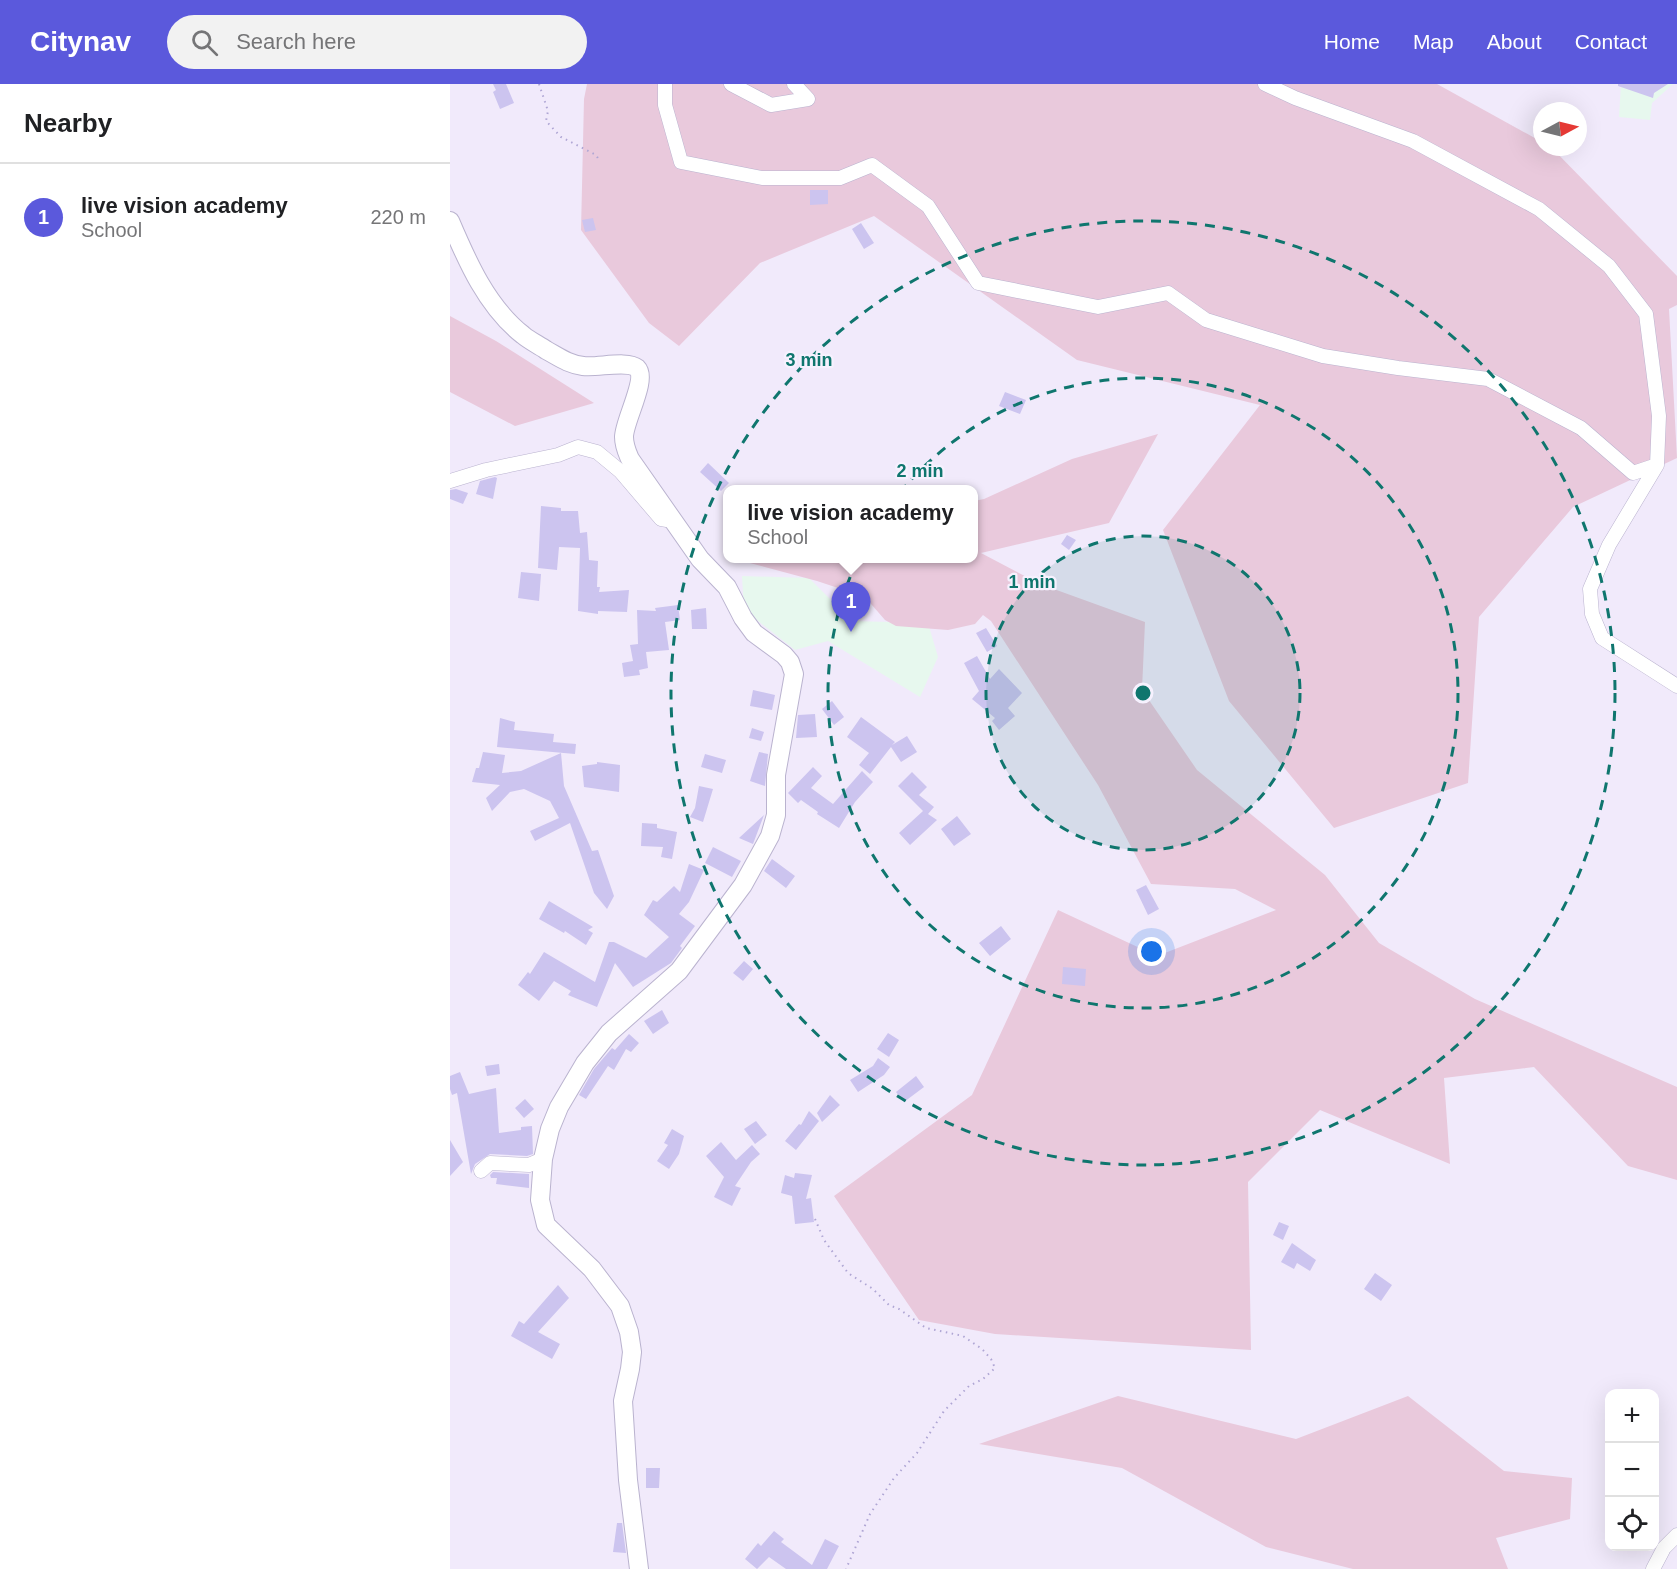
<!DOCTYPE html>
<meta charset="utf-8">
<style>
:root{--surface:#fff;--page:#f2f2f2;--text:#202124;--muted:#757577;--line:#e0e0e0;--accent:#5b59dc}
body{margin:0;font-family:Helvetica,sans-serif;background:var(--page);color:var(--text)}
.controls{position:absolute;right:18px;bottom:18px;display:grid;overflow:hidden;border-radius:12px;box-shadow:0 6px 24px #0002}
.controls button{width:54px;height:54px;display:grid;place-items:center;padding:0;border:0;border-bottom:2px solid var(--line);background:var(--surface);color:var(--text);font:30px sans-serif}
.compass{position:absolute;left:1083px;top:18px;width:54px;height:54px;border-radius:50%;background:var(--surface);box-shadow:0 6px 24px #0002;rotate:83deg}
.you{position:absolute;left:702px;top:868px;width:21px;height:21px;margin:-15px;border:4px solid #fff;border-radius:50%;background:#1a73e8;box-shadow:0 0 0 9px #1a73e833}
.badge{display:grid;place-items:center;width:39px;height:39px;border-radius:50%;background:var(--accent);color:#fff;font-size:20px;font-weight:700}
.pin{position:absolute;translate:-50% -50px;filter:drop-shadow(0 2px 3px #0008)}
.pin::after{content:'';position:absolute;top:32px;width:21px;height:18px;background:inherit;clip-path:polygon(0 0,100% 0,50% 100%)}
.popup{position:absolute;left:273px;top:401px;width:255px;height:78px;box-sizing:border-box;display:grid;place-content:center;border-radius:12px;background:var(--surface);filter:drop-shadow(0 2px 4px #0005);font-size:20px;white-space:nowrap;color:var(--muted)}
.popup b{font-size:22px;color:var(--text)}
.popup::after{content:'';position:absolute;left:50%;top:100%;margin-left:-12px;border:12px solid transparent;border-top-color:var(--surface)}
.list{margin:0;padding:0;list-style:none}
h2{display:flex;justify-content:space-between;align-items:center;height:78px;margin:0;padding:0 24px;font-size:26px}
h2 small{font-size:20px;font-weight:400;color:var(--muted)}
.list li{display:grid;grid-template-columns:39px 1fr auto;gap:18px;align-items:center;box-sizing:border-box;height:108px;padding:0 24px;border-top:2px solid var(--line)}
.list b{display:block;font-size:22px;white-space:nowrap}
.list p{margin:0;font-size:20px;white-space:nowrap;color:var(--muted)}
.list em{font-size:20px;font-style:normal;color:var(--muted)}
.icon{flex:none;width:33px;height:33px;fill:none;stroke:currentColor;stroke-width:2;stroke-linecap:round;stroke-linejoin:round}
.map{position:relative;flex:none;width:1227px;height:1485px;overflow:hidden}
header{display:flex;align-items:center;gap:36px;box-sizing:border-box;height:84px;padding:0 30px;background:var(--accent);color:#fff}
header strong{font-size:28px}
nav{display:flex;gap:33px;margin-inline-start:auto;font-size:21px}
.search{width:420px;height:54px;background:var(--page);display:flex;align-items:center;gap:15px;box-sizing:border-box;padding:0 21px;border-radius:33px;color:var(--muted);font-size:22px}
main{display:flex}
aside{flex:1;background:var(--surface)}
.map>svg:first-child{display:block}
</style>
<header>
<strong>Citynav</strong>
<div class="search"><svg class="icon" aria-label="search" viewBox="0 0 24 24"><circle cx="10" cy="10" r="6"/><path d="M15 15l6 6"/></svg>Search here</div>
<nav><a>Home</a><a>Map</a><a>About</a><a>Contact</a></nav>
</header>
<main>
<aside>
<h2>Nearby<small></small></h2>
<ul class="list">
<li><span class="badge">1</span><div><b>live vision academy</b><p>School</p></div><em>220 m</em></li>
</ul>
</aside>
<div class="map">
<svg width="1227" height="1485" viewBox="0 0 1227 1485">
<rect width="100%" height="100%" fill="#f1eafb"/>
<!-- education -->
<path fill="#e7f8ee" d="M1171,0h52l-21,19 -2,17 -31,-3z
M292,492l67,2 43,43 76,2 10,34 -18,40 -92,-56 -33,9 -51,-40z"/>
<!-- green -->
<path fill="#e9c9dc" d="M137,0h850l105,58v5h9l126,129v29l-8,4 8,149 -104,49 -94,110 -11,166 -134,45 -105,-127 -66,-171 97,-125 -183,-45 -203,-144 -114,47 -81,83 -30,-23 -68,-93 3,-131z
M0,232l46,25 98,62 -79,23 -65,-34z
M708,350l-49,89 -128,30 59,31 105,38 -3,68 55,80 128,105 54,68 96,56 202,88v93l-49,-14 -94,-99 -90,11 6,86 -130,-54 -72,72 3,168 -256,-16 -76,-14 -85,-124 138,-101 86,-185 99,46 119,-46 -41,-21 -84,-5 -53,-99 -107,-164 -8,-6 -8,9 -27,6 -52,-4 -11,-6 -20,-23 -48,-16 -71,-19 -1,-3 229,-1v-57l10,-2 88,-40z
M668,1312l178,43 112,-43 96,75 68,7 -2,41 -74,19 12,31h-155l-87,-22 -144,-79 -143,-24z"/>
<!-- building -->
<path fill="#ccc4ef" d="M43,0h13l8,19 -14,6 -7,-17 3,-2z
M1168,0h50l-14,9 -1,5 -35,-12z
M360,106h18v14l-18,1z
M143,134l3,12 -11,2 -3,-12z
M411,139l13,20 -10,6 -12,-20z
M555,308l21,8 -6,14 -21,-8z
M258,379l21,20 -8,8 -21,-19z
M45,393l2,1 -4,21 -17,-5 4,-13z
M6,405l12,4 -5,11 -13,-5v-9z
M91,422l20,2v3h17l2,22 7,-1 2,28 9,1 -1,26h3l-1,5 30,-2 -2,22 -29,-1v3l-20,-3 2,-63 -21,-1 -2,23 -19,-2z
M617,451l9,5 -7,10 -8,-6z
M71,488l20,2 -2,27 -21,-3z
M228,521l2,15 -15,2 4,28 -23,2 2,16 -9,2 1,5 -16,2 -2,-14 11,-2 -3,-16 8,-1 -1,-34 19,1 -1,-3z
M256,524l1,21h-15l-1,-19z
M536,544l11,18 -10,6 -11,-19z
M527,572l13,23 9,-10 23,24 -14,15 7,8 -16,14 -7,-9 3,-3 -23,-19 7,-8 -15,-28z
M303,606l22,5 -3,15 -22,-4z
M382,617l12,16 -10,8 -12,-16z
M365,630l2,23 -21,1 2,-23z
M411,633l34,25 -3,3 15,-9 10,16 -16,10 -10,-15 -21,27 -11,-9 10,-12 -22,-16z
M50,634l15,4 -1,8 40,4 -1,8 23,2 -1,10 -78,-7z
M302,644l12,4 -3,9 -12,-3z
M33,668l22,3 -3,18 19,-2 40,-18 3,33 28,65 6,-1 16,46 -7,13 -13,-16 -24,-70 -35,18 -5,-10 29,-13 -9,-17 -26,-12 -14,3 -18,19 -6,-13 14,-13 -28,-3 4,-14h3z
M309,668l9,2 -3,32 -15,-5z
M255,670l21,6 -4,13 -21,-6z
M147,678l23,3 -1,27 -35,-5 -2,-21 15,-2z
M363,683l9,9 -11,12 22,16 29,-33 11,11 -18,20 -16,26 -22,-14 1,-2 -17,-12 -3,3 -10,-10z
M462,688l15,15 -8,8 15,12 -6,7 9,6 -27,25 -11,-12 24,-22 -25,-25z
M249,702l14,3 -10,33 -13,-5 5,-9z
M314,731l-11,29 -14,-6z
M507,732l14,18 -17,12 -13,-17z
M192,739l15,1v4l20,4 -5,27 -11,-2 2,-10 -22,-1z
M263,763l28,14 -9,16 -27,-14z
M322,775l23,17 -9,12 -22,-17z
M239,780l15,6 -15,32 -10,12 16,12 -15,20 2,2 -11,15 -38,24 -18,-24 -18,44 -29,-12 3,-4 -17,-10 -15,20 -21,-16 10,-13 2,2 14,-22 51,30 14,-40h5l32,16 23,-21 -25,-22 9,-15 4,2 17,-16 6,6z
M696,801l13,24 -11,6 -12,-25z
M99,817l44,26 -5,3 5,3 -7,12 -21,-14 -1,2 -25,-14z
M551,842l10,13 -21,17 -11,-13z
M294,877l9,8 -10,12 -10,-8z
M613,883l23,2 -1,17 -23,-2z
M212,926l7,13 -16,11 -9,-13z
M438,949l11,7 -10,17 -12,-8z
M179,950l10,9 -8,9 -5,-3 -12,21 -6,-4 -22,33 -7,-4 15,-26 18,-21 3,2z
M428,974l12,9 -6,8 -26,17 -8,-12 23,-14z
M49,980l1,10 -13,2 -2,-10z
M10,988l9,22 27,-6 3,45 22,-3v-3l11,-1 1,28 -6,2 -37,-2 -15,10 -4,10 -14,-81 -5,2 -2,-6v-13z
M466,992l8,11 -20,15 -8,-10z
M380,1011l10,10 -18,17 -5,-9z
M75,1015l9,10 -10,9 -9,-10z
M359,1027l10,10 -23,29 -11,-9 14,-17 2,1z
M306,1037l11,14 -12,9 -11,-15z
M222,1045l12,7 -5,18 -10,15 -12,-8 11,-16 -4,-2z
M0,1056l13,22 -13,14z
M271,1058l15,18 16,-15 8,9 -9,8 -16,24 6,2 -9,18 -18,-9 10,-20 -18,-21z
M43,1088l36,2v14l-33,-4 1,-6h-6l-1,-3z
M345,1089l17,2 -6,24 5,-1 3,24 -19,2 -3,-28 -11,-3 4,-18 9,3z
M829,1138l10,4 -6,14 -10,-5z
M842,1159l24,17 -6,11 -13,-8 -3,6 -13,-7z
M925,1189l17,12 -11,16 -17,-12z
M108,1201l11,13 -31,34 22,12 -8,15 -41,-23 8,-15 5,3z
M196,1384h14l-1,20h-13z
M167,1439h5l4,30 -13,-1z
M324,1447l10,8 -3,3 31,23 13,-26 14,7 -12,23h-41l-17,-12 -12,12 -12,-10 13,-16 3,3z"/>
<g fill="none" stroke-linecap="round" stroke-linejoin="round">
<defs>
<path id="minor" d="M215,0v21l16,57 81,16h78l32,-13 56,41 50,77 120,24 70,-14 38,27 117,36 75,12 90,11 93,49 52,45 24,-8
M281,0l40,21 37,-6 -14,-15
M815,0l30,14 118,43 126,68 70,57 37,48 13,102 -2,49 -48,80 -19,44 2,25 10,24 75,48
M0,397l36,-11 72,-15 20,-8 19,5 23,19 41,48 12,2
M31,1087l9,-8 39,2 14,-6
M1203,1485l11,-21 13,-13"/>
<path id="tertiary" d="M0,137c17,40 37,86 73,114 7,6 16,10 23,15 13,7 22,14 37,16 14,2 44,-6 54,2 11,11 -13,53 -13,69 0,9 3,15 6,22l70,100 27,28 16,31 11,15 30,22 6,7 4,12 -18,101v40l-6,21 -27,49 -64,86 -70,62 -24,30 -26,44 -9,22 -7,30 -3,41 6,25 46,44 28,37 9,26 3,20 -2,17 -7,32 5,79 11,89"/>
</defs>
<!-- minor casing -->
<use href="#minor" stroke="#bab3cf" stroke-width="15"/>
<!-- tertiary casing -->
<use href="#tertiary" stroke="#bab3cf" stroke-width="20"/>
<!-- path -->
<path stroke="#afa6d4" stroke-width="2" stroke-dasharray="1.5 4.5" stroke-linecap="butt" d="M89,0l9,27 -2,10 15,16 35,18 3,5
M365,1135l9,21 24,33 25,16 16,16 10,4 27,19 37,8 19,13 9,10 4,9 -12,11 -14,7 -25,25 -27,42 -23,25 -24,36 -24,55"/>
<!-- minor -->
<use href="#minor" stroke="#fff" stroke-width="14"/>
<!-- tertiary -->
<use href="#tertiary" stroke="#fff" stroke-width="18"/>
</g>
<!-- distance rings -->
<circle cx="693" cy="609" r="157" fill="#0f766e" fill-opacity=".12"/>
<g fill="none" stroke="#0f766e" stroke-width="3" stroke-dasharray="10 8">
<circle cx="693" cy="609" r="157"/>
<circle cx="693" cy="609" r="315"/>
<circle cx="693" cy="609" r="472"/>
</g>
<circle cx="693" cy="609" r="9" fill="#0f766e" stroke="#f6f1fe" stroke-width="3"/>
<g font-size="18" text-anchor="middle" font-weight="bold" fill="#0f766e" stroke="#f6f1fe" stroke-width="4.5" stroke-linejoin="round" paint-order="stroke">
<text x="359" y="282">3 min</text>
<text x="470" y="393">2 min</text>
<text x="582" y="504">1 min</text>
</g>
</svg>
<div class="controls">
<button>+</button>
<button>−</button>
<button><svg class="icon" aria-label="locate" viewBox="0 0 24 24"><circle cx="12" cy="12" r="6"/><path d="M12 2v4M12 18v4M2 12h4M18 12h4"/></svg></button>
</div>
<svg class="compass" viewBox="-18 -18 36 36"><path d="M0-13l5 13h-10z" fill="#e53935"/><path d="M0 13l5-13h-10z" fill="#757577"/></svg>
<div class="you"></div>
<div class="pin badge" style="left:401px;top:548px">1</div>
<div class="popup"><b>live vision academy</b>School</div>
</div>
</main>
